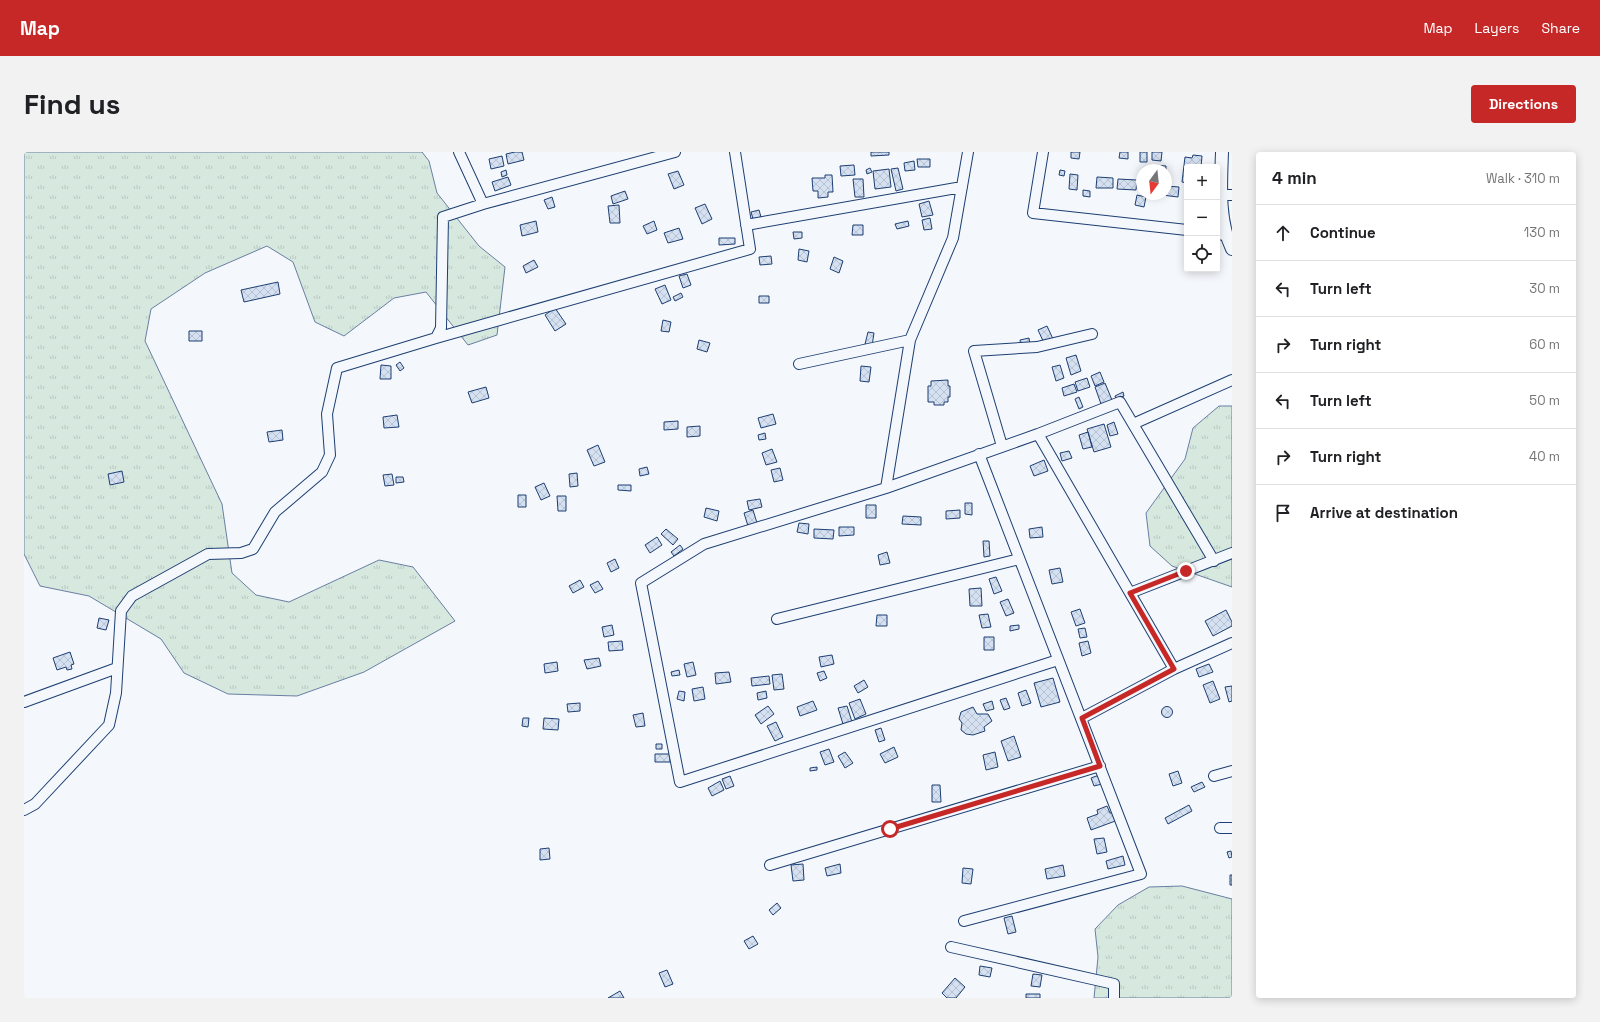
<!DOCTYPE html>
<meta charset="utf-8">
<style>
:root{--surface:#fff;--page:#f2f2f2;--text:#202124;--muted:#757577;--line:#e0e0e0;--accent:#c62828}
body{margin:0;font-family:"Space Grotesk",sans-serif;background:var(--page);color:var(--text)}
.controls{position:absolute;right:12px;top:12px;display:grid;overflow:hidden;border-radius:4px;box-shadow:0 2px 10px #0003}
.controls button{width:36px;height:36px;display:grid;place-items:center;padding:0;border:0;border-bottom:1px solid var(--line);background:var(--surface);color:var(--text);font:20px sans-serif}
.compass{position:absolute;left:1112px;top:12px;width:36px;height:36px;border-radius:50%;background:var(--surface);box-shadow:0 2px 10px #0003;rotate:195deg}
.stop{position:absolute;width:12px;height:12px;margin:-9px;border:3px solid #c62828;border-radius:50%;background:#fff}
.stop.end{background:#c62828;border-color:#fff;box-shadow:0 1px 4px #0008}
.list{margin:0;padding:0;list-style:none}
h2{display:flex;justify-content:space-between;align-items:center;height:52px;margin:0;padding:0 16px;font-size:17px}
h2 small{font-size:13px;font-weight:400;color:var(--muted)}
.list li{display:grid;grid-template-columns:26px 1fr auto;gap:12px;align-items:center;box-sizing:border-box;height:56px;padding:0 16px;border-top:1px solid var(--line)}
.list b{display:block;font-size:15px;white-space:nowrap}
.list em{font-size:13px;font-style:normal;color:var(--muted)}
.icon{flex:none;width:22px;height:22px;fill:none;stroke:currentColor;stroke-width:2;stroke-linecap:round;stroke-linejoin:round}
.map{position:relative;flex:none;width:1208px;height:846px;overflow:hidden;border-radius:4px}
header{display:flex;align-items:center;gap:24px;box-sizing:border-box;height:56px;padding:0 20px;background:var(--accent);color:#fff}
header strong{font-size:19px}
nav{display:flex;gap:22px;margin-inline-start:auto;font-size:14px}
.intro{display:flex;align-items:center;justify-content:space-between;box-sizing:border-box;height:96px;padding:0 24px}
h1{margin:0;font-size:28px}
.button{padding:10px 18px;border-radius:4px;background:var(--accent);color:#fff;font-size:14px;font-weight:700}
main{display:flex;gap:24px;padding:0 24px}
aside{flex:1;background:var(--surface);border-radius:4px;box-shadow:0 2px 10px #0003}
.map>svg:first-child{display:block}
</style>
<header>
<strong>Map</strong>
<nav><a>Map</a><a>Layers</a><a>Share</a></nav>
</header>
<div class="intro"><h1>Find us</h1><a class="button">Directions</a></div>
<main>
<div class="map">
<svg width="1208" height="846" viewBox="0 0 1208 846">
<defs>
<pattern id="grass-tufts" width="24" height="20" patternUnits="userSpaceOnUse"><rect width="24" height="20" fill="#d7e8df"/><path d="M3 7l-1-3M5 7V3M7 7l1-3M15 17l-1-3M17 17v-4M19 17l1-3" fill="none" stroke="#b8c8c3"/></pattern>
<pattern id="building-cross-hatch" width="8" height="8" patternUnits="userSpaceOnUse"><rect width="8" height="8" fill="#d5e0f0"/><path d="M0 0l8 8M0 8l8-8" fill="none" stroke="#b6c1d1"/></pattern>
</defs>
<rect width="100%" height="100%" fill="#f4f7fb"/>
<!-- grass -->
<path fill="url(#grass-tufts)" stroke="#687fa3" d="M0,0h398l7,9 8,32 42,53 26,21 -8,68 -29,10 -42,-53 -32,6 -50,38 -29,-14 -22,-60 -26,-16 -62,27 -54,36 -6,32 77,163 10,69 24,22 33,7 90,-42 34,7 42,54 -91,51 -67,24 -69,-2 -44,-21 -23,-34 -72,-43 -49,-10 -16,-32z
M1195,254h13v181l-60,-21 -22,-20 -4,-33 39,-54 8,-31z
M1158,734l50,13v99h-138l4,-41 -3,-28 23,-24 31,-18z"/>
<!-- building -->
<path fill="url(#building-cross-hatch)" stroke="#1d3f73" d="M491,0h7l2,8 -16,4 -2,-10z
M847,0h18v3l-18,1z
M1047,0h9l-1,7 -8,-1z
M1096,0h8v7l-9,-1z
M1116,0h7v10h-7z
M1128,0h10l-1,9 -9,-1z
M1169,3l9,1 -1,11h-14v16l-5,-1 3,-25 7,1z
M478,4l2,10 -13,3 -2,-10z
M893,7h13v8h-12z
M890,9l1,9 -10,1 -1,-8z
M830,13l1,10 -14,1 -1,-10z
M1130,13l12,1v4h-12z
M846,16l2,4 -5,2 -1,-4z
M874,16l5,21 -7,2 -5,-22z
M865,17l2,18 -16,2 -2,-18z
M482,18l1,5 -5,2 -1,-5z
M1036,18l5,1 -1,5 -5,-1z
M654,19l6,14 -10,4 -6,-15z
M1046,22l8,1 -1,15 -8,-1z
M801,23h7l1,17h-5v5l-10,1v-7h-5l-1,-13h13z
M484,25l3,8 -16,6 -3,-9z
M1073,25l16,1v10h-17z
M829,27h10l1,18h-9z
M1094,27l19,1 -1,10 -19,-1z
M1142,34l13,1 -1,10 -16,-2 4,-1z
M1059,38l7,1v6l-7,-1z
M601,39l3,8 -15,5 -2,-8z
M1113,43l9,2 -2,10 -9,-2z
M528,45l3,10 -7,2 -4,-9z
M905,49l4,14 -11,2 -3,-13z
M681,52l7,15 -10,5 -7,-16z
M595,53l1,18h-10l-2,-17z
M735,58l2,7 -8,2 -2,-7z
M906,66l2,11 -8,1 -2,-10z
M512,69l2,11 -16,4 -2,-11z
M630,69l3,9 -10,4 -4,-8z
M884,69l1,5 -12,3 -2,-5z
M829,73h10v10h-11z
M655,76l4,11 -15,4 -4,-10z
M769,80h9v6l-8,1z
M695,86h16v6l-16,1z
M775,97l10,2 -2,11 -9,-2z
M747,104l1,8 -12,1 -1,-8z
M810,105l9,4 -4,12 -9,-4z
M510,108l4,7 -12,6 -3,-7z
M663,122l4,11 -8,3 -4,-12z
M254,130l2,12 -36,8 -3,-12z
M641,133l6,15 -9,4 -7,-15z
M657,141l2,4 -8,4 -2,-4z
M735,144h10v7h-10z
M531,156l11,16 -11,7 -10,-16z
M639,168l8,2 -2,10 -8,-1z
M1023,174l6,13 -9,4 -6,-13z
M165,179h13v10h-13z
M844,180l6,1 -2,13 -7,-2z
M1005,186l2,12 -9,2 -2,-12z
M675,188l11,3 -3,9 -10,-3z
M1052,203l5,16 -10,4 -5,-17z
M376,210l4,6 -4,3 -4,-6z
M357,213l10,1v13h-11z
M1036,213l4,13 -8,3 -4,-14z
M837,214l10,1 -2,15 -9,-1z
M1076,220l4,10 -9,4 -4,-10z
M1063,226l3,9 -12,4 -3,-9z
M924,228v6h2v11h-2v5h-4v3h-10v-3h-6v-16h3v-5z
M1081,231l7,17 -11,4 -6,-17z
M1050,232l3,8 -13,4 -2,-8z
M462,235l3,11 -17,5 -4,-11z
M1099,240l1,4 -8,3 -1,-3z
M1055,245l4,10 -4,2 -4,-10z
M749,262l3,10 -15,4 -3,-10z
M373,263l2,12 -15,1 -1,-11z
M654,269v8l-14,1v-8z
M1090,270l4,12 -8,2 -3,-11z
M1080,272l7,23 -17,5 -7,-23z
M676,274v10l-13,1v-10z
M258,278l1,10 -14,2 -2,-10z
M1064,280l4,15 -9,2 -4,-14z
M741,281l1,6 -7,1 -1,-5z
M574,293l7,17 -11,4 -7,-16z
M748,297l5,13 -11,3 -4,-12z
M1045,299l3,7 -10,3 -2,-8z
M1020,308l4,11 -14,5 -4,-10z
M623,315l2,7 -9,2 -1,-7z
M756,316l3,12 -9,2 -3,-12z
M98,319l2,11 -14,3 -2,-11z
M553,321l1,13 -8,1 -1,-13z
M368,322l2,11 -9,1 -2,-11z
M372,325h7l1,5 -8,1z
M520,331l6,13 -9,4 -6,-13z
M594,333h13v6l-13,-1z
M494,343h8v12h-8z
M533,344h9v15h-8z
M736,347l2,8 -13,3 -2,-9z
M941,351h7v12l-7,-1z
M842,353h10v13h-10z
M682,356l13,3 -2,10 -13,-4z
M729,358l4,13 -9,3 -4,-13z
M936,358v8l-14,1v-8z
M879,364l18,1v8l-19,-1z
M775,371l10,1 -1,10 -11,-2z
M815,375h15v8l-15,1z
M1018,375l1,10 -13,1 -1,-9z
M642,377l12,10 -5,6 -12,-11z
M790,377l20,1 -1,9 -19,-1z
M633,385l5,8 -12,8 -5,-8z
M959,389h6l1,15 -6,1z
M656,393l3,4 -9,7 -3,-4z
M863,400l3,11 -10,2 -2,-10z
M591,407l4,9 -8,4 -4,-9z
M1036,416l3,14 -11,2 -3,-14z
M972,425l6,14 -8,3 -5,-15z
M556,428l4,7 -11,6 -4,-7z
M574,429l5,8 -8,4 -5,-8z
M957,436l1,18h-12l-1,-17z
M984,447l6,14 -8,3 -6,-14z
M1056,457l5,14 -9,3 -5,-14z
M1202,458l6,12v4l-19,10 -8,-15z
M964,462l3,13 -9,1 -3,-13z
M853,463h10v11h-11z
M75,466l10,2 -3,10 -9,-2z
M588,473l2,10 -10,2 -2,-10z
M995,473v4l-9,2v-5z
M1061,476l2,9 -7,1 -2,-9z
M960,485h10v13h-10z
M598,489l1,9 -14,1 -1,-9z
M1064,489l3,12 -9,3 -3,-13z
M46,500l4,12 -3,1 1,4 -5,1 -1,-3 -9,3 -4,-12z
M808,503l2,9 -13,3 -2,-10z
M575,506l2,8 -14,3 -3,-9z
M533,510l1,9 -13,2 -1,-9z
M669,510l3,13 -9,2 -3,-13z
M1185,512l4,8 -14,5 -3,-8z
M655,518l1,5 -8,1 -1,-4z
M800,519l3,7 -7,3 -3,-8z
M705,520l2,10 -15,2 -1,-11z
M758,522l2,15 -10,1 -2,-15z
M745,524l1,8 -18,2 -1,-8z
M1029,526l7,24 -19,5 -7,-24z
M840,528l4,7 -10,6 -4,-7z
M1189,529l7,18 -10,4 -7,-18z
M1208,534v15l-3,1 -4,-15z
M679,535l2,12 -11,2 -2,-12z
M1002,538l5,13 -9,3 -4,-13z
M655,539l6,1 -1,9 -7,-2z
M742,539l1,7 -9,2 -1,-7z
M982,546l4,10 -6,2 -4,-10z
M836,547l6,15 -11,5 -6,-16z
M789,549l4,9 -17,6 -3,-9z
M968,549l2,8 -8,2 -3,-7z
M556,551v8l-12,1 -1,-8z
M744,554l6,8 -13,10 -6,-9z
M823,554l5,16 -9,2 -5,-16z
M1137.5 560a5.5 5.5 0 1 1 11 0a5.5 5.5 0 1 1-11 0Z
M949,555l4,7h11l4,7 -8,6 1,4 -12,4 -7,-1 -5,-4 1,-7 -3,-4 2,-7z
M619,561l2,13 -9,1 -3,-12z
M499,566h6l-1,9 -6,-1z
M520,566l15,1 -1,11 -15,-1z
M752,570l7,15 -8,4 -8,-15z
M857,576l4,12 -6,2 -4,-12z
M990,584l7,21 -13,4 -7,-20z
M632,592h6v5h-6z
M870,595l4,10 -13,6 -5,-9z
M805,597l5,13 -9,3 -5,-13z
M821,600l8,11 -8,5 -7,-12z
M971,600l3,15 -12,3 -3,-15z
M631,602h15v8h-15z
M793,615v3l-7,1v-3z
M1154,619l4,12 -9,3 -4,-12z
M1075,623l3,9 -8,2 -3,-8z
M706,624l4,10 -8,3 -4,-10z
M696,629l4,9 -12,6 -4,-8z
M1178,630l3,5 -11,5 -3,-5z
M908,633h8l1,17h-9z
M1165,653l3,6 -24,13 -3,-6z
M1083,654l3,7 5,-1 3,8 -27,10 -4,-12 11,-4 -1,-4z
M1080,686l3,14 -10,2 -3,-15z
M525,696l1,11 -10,1v-11z
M1207,699l1,6 -3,1 -2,-6z
M1099,704l2,9 -17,4 -2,-8z
M779,712l1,16 -11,1 -2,-16z
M816,712l1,9 -14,3 -2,-8z
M1039,713l2,11 -18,3 -2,-10z
M939,716l10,1 -2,15 -9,-1z
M1206,723h2v10h-2z
M753,751l4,5 -8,7 -4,-5z
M988,764l4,16 -8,2 -4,-16z
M729,784l5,8 -9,5 -5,-8z
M956,814l12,2 -2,9 -11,-2z
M643,818l6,14 -8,3 -6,-14z
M1009,822l9,1 -2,12 -9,-1z
M931,826l10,9 -9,11h-9l-5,-5z
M596,839l4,7h-16z
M1002,842h14v4h-14z"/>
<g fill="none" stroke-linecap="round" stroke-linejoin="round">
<defs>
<path id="minor" d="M435,0l24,52
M1019,0l-10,61 154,17
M1197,43h11
M722,73l216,-38
M1193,82l8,1
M412,186l5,-10 2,-111 40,-13 192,-52
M775,212l111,-24
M1109,272l99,-44
M1014,282l136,235
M978,294l-28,-95 63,-4 55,-13
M862,336l24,-148 43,-102 15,-86
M1106,441l102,-40
M753,467l242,-60
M1034,508l-378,122 -39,-199 63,-39 182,-56 152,-54 82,-32 94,159
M0,550l93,-34
M1058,566l92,-49 58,-26
M1190,624l18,-5
M0,658l11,-6 74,-79 7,-32 5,-82 11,-15 76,-42 33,-1 12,-4 22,-37 47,-40 8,-17 -3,-41 10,-46 99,-30 314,-89 -15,-97
M1196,676h12
M746,713l330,-99
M940,769l177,-47 -162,-420
M927,795l163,37v14"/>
<path id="tertiary" d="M1198,0c-1,32 -4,68 10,97"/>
</defs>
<!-- minor casing -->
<use href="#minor" stroke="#1d3f73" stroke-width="12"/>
<!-- tertiary casing -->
<use href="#tertiary" stroke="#1d3f73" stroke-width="14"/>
<!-- minor -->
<use href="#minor" stroke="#f4f7fb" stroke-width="10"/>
<!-- tertiary -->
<use href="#tertiary" stroke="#f4f7fb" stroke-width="12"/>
</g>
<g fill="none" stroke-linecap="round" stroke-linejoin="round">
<!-- route -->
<path stroke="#c62828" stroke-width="5" d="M866,677l210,-63 -18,-48 92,-49 -44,-76 56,-22"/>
</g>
</svg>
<div class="controls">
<button>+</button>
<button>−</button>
<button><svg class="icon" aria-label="locate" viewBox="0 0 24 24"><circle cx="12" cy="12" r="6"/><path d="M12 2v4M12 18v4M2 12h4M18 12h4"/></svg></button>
</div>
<svg class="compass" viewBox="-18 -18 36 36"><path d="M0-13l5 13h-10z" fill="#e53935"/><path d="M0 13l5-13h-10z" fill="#757577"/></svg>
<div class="stop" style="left:866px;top:677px"></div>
<div class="stop end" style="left:1162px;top:419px"></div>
</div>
<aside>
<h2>4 min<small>Walk · 310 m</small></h2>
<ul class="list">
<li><svg class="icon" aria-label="ahead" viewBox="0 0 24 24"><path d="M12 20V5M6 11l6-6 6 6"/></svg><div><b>Continue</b></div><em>130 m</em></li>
<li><svg class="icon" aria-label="left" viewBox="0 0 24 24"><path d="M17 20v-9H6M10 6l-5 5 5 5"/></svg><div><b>Turn left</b></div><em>30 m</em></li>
<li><svg class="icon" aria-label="right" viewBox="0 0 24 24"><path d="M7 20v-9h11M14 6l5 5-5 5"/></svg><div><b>Turn right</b></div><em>60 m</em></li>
<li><svg class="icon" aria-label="left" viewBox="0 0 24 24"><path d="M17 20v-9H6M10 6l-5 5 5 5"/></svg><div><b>Turn left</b></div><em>50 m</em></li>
<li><svg class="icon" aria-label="right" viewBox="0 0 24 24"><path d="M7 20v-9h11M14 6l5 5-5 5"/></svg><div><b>Turn right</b></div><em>40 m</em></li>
<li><svg class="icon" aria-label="arrive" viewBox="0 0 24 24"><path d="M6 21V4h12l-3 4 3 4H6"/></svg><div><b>Arrive at destination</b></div></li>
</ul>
</aside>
</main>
